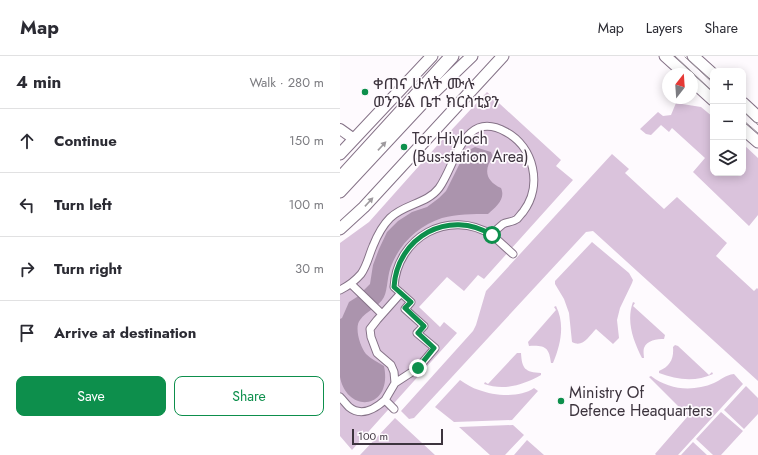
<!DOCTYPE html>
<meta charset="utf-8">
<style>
:root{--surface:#fff;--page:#f7f7f7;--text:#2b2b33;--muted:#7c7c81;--line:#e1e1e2;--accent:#0d8f4c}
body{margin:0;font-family:Jost,"Noto Sans Ethiopic",sans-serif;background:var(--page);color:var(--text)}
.controls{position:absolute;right:12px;top:12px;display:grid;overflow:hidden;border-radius:8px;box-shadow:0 2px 10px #0003}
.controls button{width:36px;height:36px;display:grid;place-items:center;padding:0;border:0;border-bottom:1px solid var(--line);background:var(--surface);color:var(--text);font:20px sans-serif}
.compass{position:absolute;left:322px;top:12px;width:36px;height:36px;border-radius:50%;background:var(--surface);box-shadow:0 2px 10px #0003;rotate:17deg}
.scale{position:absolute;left:12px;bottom:10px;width:91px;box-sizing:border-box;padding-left:4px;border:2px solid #3d343e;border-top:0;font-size:11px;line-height:14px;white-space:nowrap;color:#3d343e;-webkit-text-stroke:3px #fefafe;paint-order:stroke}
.stop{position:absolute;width:12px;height:12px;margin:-9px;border:3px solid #0d8f4c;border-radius:50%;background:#fff}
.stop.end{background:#0d8f4c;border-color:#fff;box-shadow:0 1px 4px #0008}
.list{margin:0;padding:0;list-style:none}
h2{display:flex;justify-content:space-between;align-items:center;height:52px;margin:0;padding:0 16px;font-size:17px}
h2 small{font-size:13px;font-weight:400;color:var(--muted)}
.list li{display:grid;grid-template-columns:26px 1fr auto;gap:12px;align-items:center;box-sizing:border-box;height:64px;padding:0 16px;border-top:1px solid var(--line)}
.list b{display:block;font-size:15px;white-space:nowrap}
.list em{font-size:13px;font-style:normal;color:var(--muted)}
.actions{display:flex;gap:8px;padding:12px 16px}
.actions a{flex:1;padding:9px 0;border:1px solid var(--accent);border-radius:8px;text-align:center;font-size:14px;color:var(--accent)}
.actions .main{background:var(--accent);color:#fff}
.icon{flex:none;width:22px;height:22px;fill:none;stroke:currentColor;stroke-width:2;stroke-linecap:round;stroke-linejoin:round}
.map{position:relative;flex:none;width:418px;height:399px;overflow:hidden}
header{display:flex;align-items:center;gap:24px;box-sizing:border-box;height:56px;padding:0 20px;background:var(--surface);border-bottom:1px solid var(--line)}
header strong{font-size:19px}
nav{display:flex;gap:22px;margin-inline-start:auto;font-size:14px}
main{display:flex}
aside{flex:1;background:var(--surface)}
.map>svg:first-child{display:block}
</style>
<header>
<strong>Map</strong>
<nav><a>Map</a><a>Layers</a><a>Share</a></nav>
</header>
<main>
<aside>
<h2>4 min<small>Walk · 280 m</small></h2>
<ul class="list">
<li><svg class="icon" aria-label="ahead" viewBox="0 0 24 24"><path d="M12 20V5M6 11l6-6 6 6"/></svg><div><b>Continue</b></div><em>150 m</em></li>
<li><svg class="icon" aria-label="left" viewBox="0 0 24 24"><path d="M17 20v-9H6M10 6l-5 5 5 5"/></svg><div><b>Turn left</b></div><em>100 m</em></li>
<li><svg class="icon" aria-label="right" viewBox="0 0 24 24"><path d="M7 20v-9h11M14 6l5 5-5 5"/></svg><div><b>Turn right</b></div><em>30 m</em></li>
<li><svg class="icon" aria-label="arrive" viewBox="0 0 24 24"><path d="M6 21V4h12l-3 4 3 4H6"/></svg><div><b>Arrive at destination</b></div></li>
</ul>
<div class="actions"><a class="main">Save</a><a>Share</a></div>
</aside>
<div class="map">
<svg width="418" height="399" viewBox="0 0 418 399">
<rect width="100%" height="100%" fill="#fefafe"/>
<!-- green -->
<path fill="#dac3dc" d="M147,36l74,68 -5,6 17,14 -89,99 -6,-4 -14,16 -17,-14 -28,30 21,20 4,-5 13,11 -105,117 -12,-14v-193l29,-21 74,-83z
M336,47l25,4 12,10v56h30v-29l15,14v57l-9,11 -56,-54 12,-14 -33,-30 -3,4 -8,-7 -10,10 -5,-1 -6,-5 18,-17 5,4 8,-1z
M272,98l17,15 -4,4 39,36 13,-12 50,46 -11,13 38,35 3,-3 1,1v92l-165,-150 -7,1 -172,186 -5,1 -8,-8 72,-80 3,-6 10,-34z
M252,186l37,31 4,7 -1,3 -12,25 -3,12 2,18 -6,6 -17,-15c-7,7 -13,19 -24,13l-3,-29 -5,-14 -9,-15v-3z
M293,246l2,1 -2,3 32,29 -1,4c-7,0 -17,1 -20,9 -1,3 0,8 0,10h-2c-9,-18 -16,-37 -9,-56z
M216,250c9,18 5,38 -3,57h-2c-2,-15 -5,-18 -22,-17l-1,-4 28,-32 -2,-3z
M335,289l3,1 31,29 3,-3 1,2c-17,8 -36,6 -54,-1v-2c11,-5 15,-12 14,-24z
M177,297h4c1,16 4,19 20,20v2c-18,10 -37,16 -57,9l1,-2 3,2z
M394,318l9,10 -65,71h-22l-1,-1 33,-38 -39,-39 2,-1c18,14 42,16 63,7 7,-3 11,-8 20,-9z
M120,324c6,4 12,8 19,10 16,6 41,8 55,-2l4,3 -26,29 -58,2 -19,-15z
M406,330l12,12v16l-14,15 -20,-19z
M381,356l22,19 -22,24h-8l-17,-16z
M55,362l40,37h-75z
M173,369l11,10 -19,20h-15l-31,-28z
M187,384l17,15h-30z
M353,386l14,13h-26z"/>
<!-- water -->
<path fill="#ab94ad" d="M135,91l16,5 2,5c-10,13 -7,24 8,31 5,11 -5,19 -13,26 -15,0 -31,0 -46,4 -22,7 -41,24 -50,46 -5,10 -4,25 -8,33 -5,10 -18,14 -24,23 -6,7 0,27 6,34 5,5 12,8 18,12 9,44 -37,48 -44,11 0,-5 0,-12 0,-18 0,-14 0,-27 0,-40l2,-1 7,-16 8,-5 13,-13 3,-19 6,-16 8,-17 11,-11 14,-9 15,-5 12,-9 7,-7 16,-32 5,-8z"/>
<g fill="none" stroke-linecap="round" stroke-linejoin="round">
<defs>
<path id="street" d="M11,228l31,30
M0,234c8,-4 15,-9 21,-16 6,-8 8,-19 12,-28 4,-10 10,-21 17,-28 14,-14 37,-14 49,-30 17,-23 24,-80 67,-56 28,15 37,54 17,80 -2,2 -4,5 -6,7 -4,3 -10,3 -14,5 -4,3 -8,7 -11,11l21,19
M55,327l-1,-11 -3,-7 -14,-12 -6,-16 -1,-8 7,-9 24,-27
M0,341c3,3 6,7 9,10 12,10 26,2 36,-7l9,9
M45,344l10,-17 23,-15 17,-20 -18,-15 7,-7 -19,-17 6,-7 -17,-15c3,-50 55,-79 98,-52"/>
<path id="secondary" d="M0,73l14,10"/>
<path id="primary" d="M325,0l20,18
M353,0l20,18
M352,25l21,19
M403,47l15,14
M403,73l15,13
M0,98l92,-98
M0,136l82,-88 50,-48
M0,173l24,-22 139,-151"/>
<path id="highway" d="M0,123l112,-123"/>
</defs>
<!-- street casing -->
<use href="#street" stroke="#857287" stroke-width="9"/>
<!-- secondary casing -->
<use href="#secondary" stroke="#857287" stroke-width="12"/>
<!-- primary casing -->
<use href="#primary" stroke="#857287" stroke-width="13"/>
<!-- highway casing -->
<use href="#highway" stroke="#857287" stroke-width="15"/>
<!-- street -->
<use href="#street" stroke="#fff" stroke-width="7"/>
<!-- secondary -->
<use href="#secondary" stroke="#fff" stroke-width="10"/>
<!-- primary -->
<use href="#primary" stroke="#fff" stroke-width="11"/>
<!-- highway -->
<use href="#highway" stroke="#fff" stroke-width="13"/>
<!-- tram -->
<path stroke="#9d969d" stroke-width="1" d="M335,0l38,36
M345,1l28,26
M403,55l15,14
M403,64l15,13"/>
</g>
<!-- one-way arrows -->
<defs><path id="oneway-solid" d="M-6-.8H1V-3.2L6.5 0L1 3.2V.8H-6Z"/></defs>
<g fill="#9e9a9e">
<use href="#oneway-solid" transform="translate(42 90) rotate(-47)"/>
<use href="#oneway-solid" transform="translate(29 146) rotate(-47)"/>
</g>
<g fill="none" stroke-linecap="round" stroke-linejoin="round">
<!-- route -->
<path stroke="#0d8f4c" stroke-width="5" d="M78,312l16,-20 -16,-15 6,-7 -19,-18 6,-6 -17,-15c3,-50 55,-79 98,-52"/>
</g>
<!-- markers -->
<g fill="#0d8f4c" stroke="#fefafe" stroke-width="1.5">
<circle cx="25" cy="36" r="4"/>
<circle cx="64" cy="91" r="4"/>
<circle cx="221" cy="345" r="4"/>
</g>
<g text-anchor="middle" stroke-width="3.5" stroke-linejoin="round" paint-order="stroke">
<!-- poi labels -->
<g font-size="16" fill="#3d343e" stroke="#fefafe" text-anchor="start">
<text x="33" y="33">ቀጠና ሁለት ሙሉ<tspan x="33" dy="18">ወንጌል ቤተ ክርስቲያን</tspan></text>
<text x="72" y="88">Tor Hiyloch<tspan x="72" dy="18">(Bus-station Area)</tspan></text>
<text x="229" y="342">Ministry Of<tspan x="229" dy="18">Defence Heaquarters</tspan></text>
</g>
</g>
</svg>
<div class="controls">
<button>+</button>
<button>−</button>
<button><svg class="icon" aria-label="layers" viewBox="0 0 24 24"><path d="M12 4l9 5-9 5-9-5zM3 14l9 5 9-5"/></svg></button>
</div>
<svg class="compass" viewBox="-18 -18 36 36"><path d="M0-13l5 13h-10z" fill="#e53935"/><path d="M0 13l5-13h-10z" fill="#7c7c81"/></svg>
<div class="scale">100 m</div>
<div class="stop" style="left:152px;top:179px"></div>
<div class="stop end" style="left:78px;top:312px"></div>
</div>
</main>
